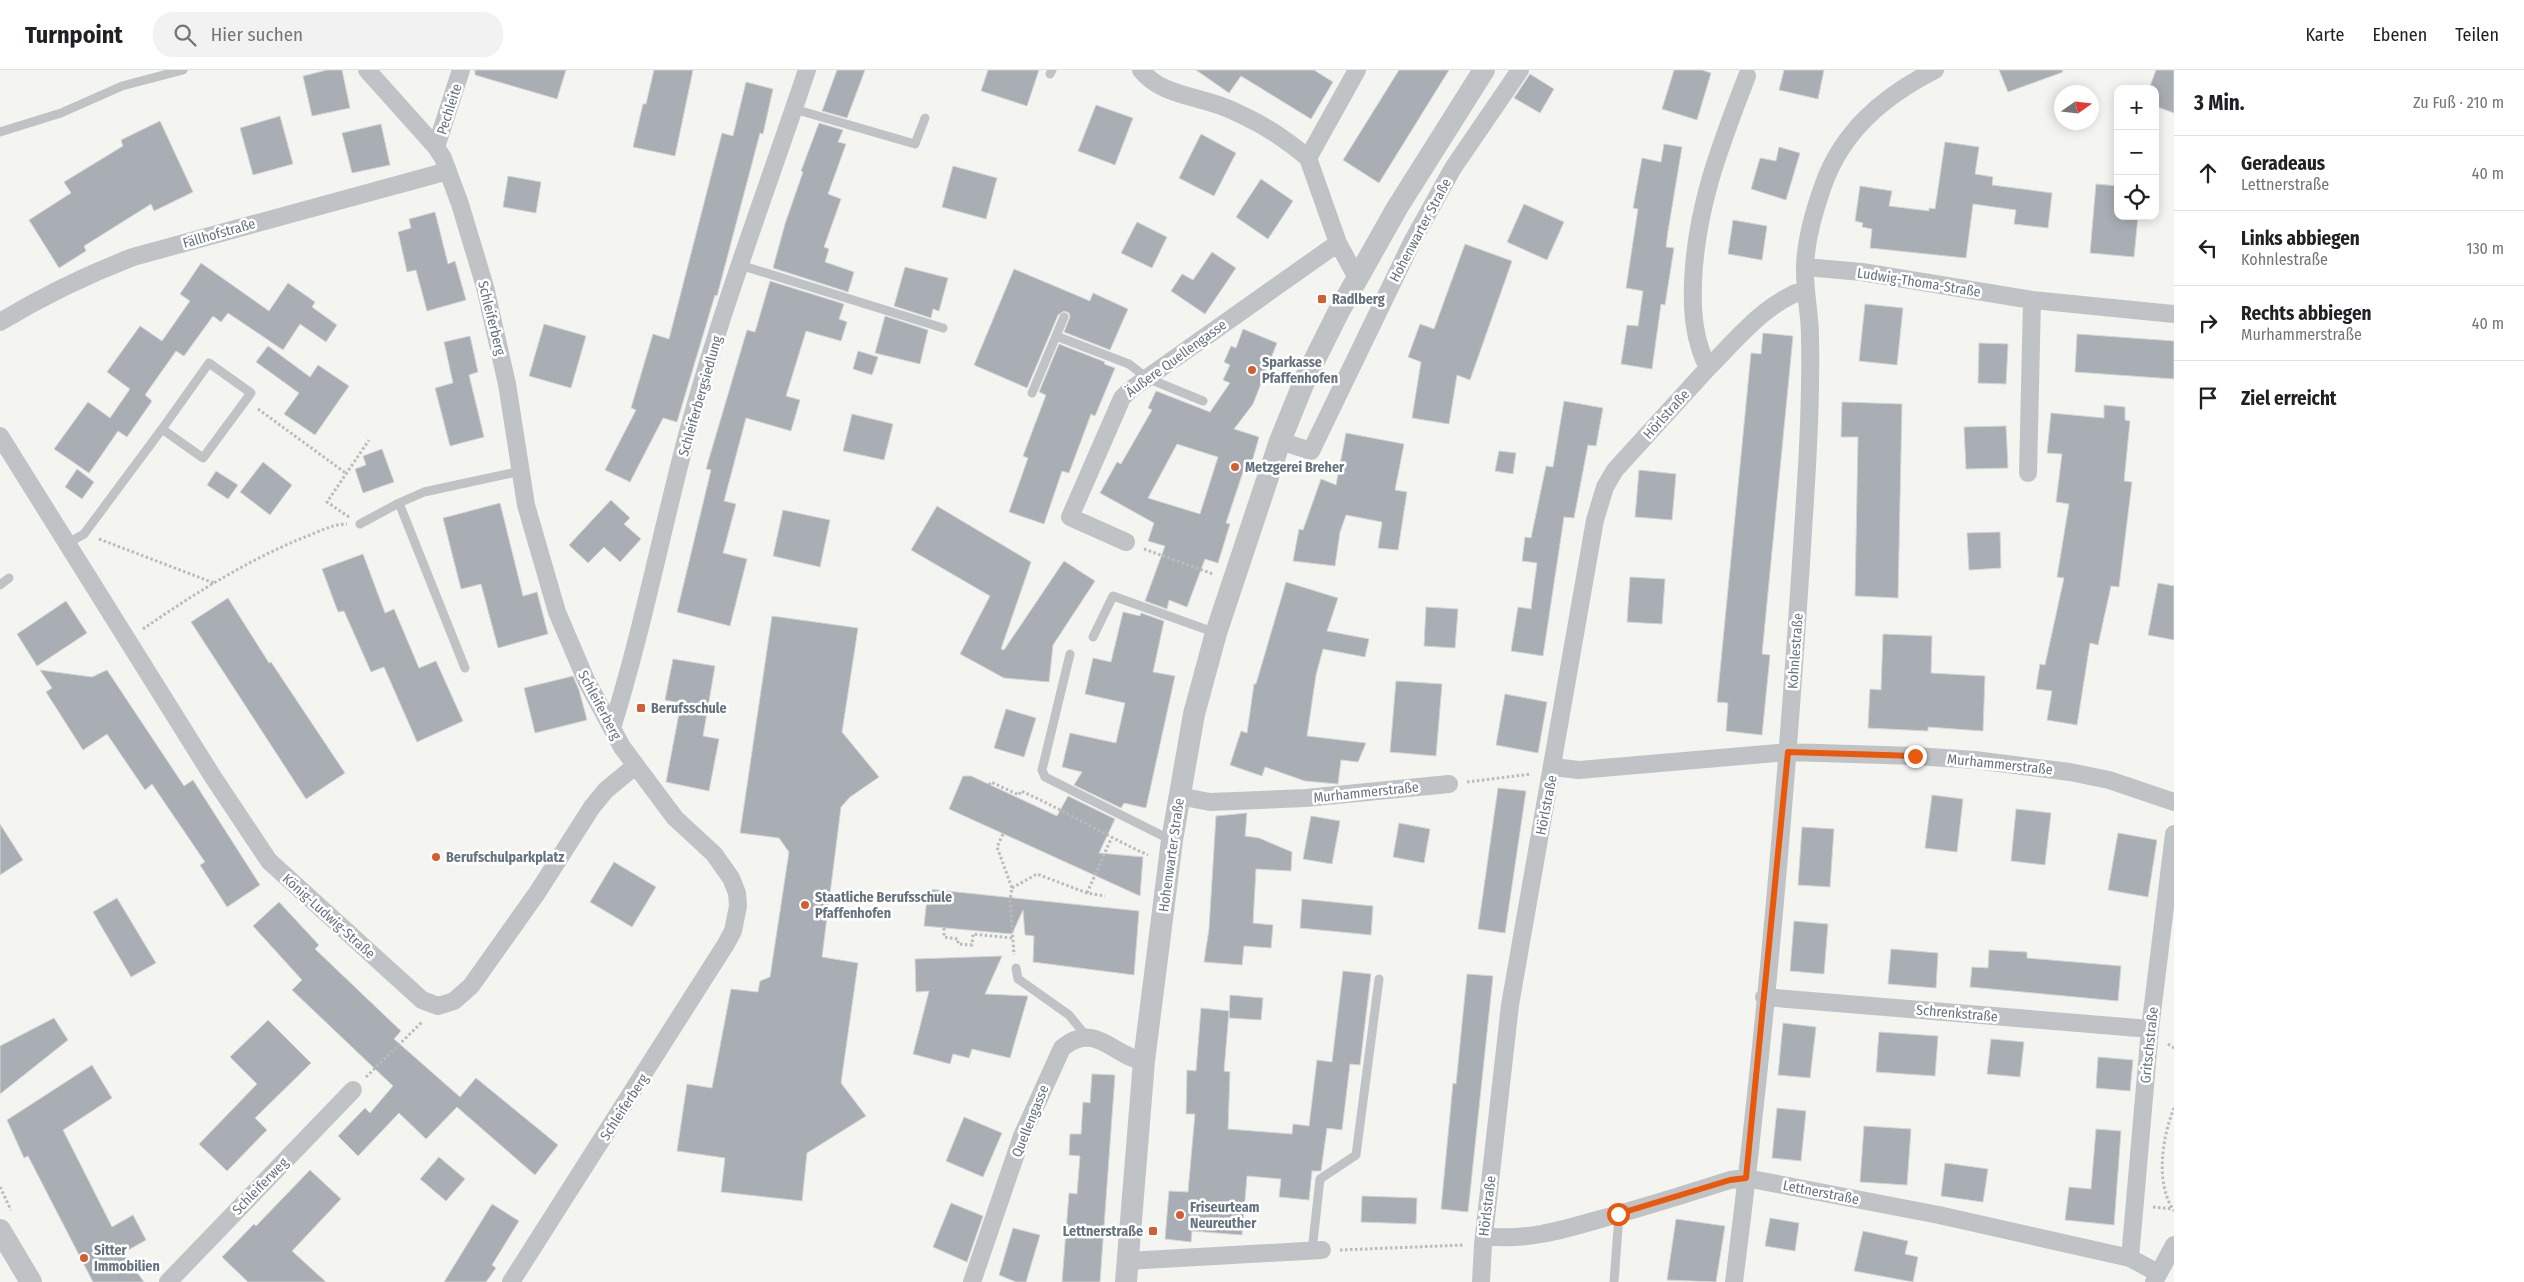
<!DOCTYPE html>
<html lang="de">
<meta charset="utf-8">
<style>
:root{--surface:#fff;--page:#f2f2f2;--text:#202124;--muted:#757577;--line:#e0e0e0}
body{margin:0;font-family:"Fira Sans Condensed",sans-serif;background:var(--page);color:var(--text)}
.controls{position:absolute;right:15px;top:15px;display:grid;overflow:hidden;border-radius:10px;box-shadow:0 2px 12px #0003}
.controls button{width:45px;height:45px;display:grid;place-items:center;padding:0;border:0;border-bottom:1px solid var(--line);background:var(--surface);color:var(--text);font:25px sans-serif}
.compass{position:absolute;left:2054px;top:15px;width:45px;height:45px;border-radius:50%;background:var(--surface);box-shadow:0 2px 12px #0003;rotate:76deg}
.stop{position:absolute;width:15px;height:15px;margin:-11px;border:4px solid #ea580c;border-radius:50%;background:#fff}
.stop.end{background:#ea580c;border-color:#fff;box-shadow:0 1px 5px #0008}
.list{margin:0;padding:0;list-style:none}
h2{display:flex;justify-content:space-between;align-items:center;height:65px;margin:0;padding:0 20px;font-size:21px}
h2 small{font-size:16px;font-weight:400;color:var(--muted)}
.list li{display:grid;grid-template-columns:32px 1fr auto;gap:15px;align-items:center;box-sizing:border-box;height:75px;padding:0 20px;border-top:1px solid var(--line)}
.list b{display:block;font-size:19px;white-space:nowrap}
.list p{margin:0;font-size:16px;white-space:nowrap;color:var(--muted)}
.list em{font-size:16px;font-style:normal;color:var(--muted)}
.icon{flex:none;width:28px;height:28px;fill:none;stroke:currentColor;stroke-width:2;stroke-linecap:round;stroke-linejoin:round}
.map{position:relative;flex:none;width:2174px;height:1212px;overflow:hidden}
header{display:flex;align-items:center;gap:30px;box-sizing:border-box;height:70px;padding:0 25px;background:var(--surface);border-bottom:1px solid var(--line)}
header strong{font-size:24px}
nav{display:flex;gap:28px;margin-inline-start:auto;font-size:18px}
.search{width:350px;height:45px;background:var(--page);display:flex;align-items:center;gap:12px;box-sizing:border-box;padding:0 18px;border-radius:20px;color:var(--muted);font-size:19px}
main{display:flex}
aside{flex:1;background:var(--surface)}
.map>svg:first-child{display:block}
</style>
<header>
<strong>Turnpoint</strong>
<div class="search"><svg class="icon" aria-label="search" viewBox="0 0 24 24"><circle cx="10" cy="10" r="6"/><path d="M15 15l6 6"/></svg>Hier suchen</div>
<nav><a>Karte</a><a>Ebenen</a><a>Teilen</a></nav>
</header>
<main>
<div class="map">
<svg width="2174" height="1212" viewBox="0 0 2174 1212">
<rect width="100%" height="100%" fill="#f4f4f1"/>
<!-- building -->
<path fill="#a8aeb3" stroke="#d5d5d3" fill-rule="evenodd" d="M327,0h15l8,38 -38,8 -9,-40z
M475,0h91l-9,29 -82,-24z
M654,0h39l-18,86 -42,-9 10,-43h3z
M837,0h28l-18,48 -25,-7z
M988,0h51l-12,36 -46,-15z
M1196,0h118l19,12 -22,37 -70,-43 -12,17z
M1399,0h50l-70,113 -36,-23z
M1674,0h28l9,3 -14,47 -35,-11z
M1784,0h40l-6,29 -39,-9z
M1999,0h63l1,2 -55,20z
M2156,0h18v43l-19,-7v-17h-6z
M1530,4l24,15 -14,24 -26,-15z
M746,12l27,7 -10,45 -3,-1 -43,163 -2,-1 -38,127 -14,-4 -33,64 -25,-12 31,-60 -5,-2 22,-74 16,5 53,-206 11,3z
M1096,35l37,13 -18,47 -37,-14z
M280,46l13,48 -40,11 -13,-47z
M160,51l33,71 -39,19 -3,-7 -67,42 2,5 -27,17 -30,-48 42,-27 -7,-11 59,-36 -2,-6z
M819,53l24,7 -5,12 8,2 -18,50 13,5 -17,48 5,2 -4,13 29,10 -6,20 -75,-24 12,-44 18,-52 -2,-1z
M381,54l9,41 -38,8 -10,-40z
M1201,64l35,19 -22,43 -35,-18z
M1945,72l34,5 -4,27 18,3 -1,8 60,8 -4,35 -34,-4 2,-14 -43,-6 -7,54 -96,-10 2,-19 -10,-2 1,-4 -8,-2 5,-35 32,5 -3,15 40,5v-3l6,1z
M1664,74l18,3 -14,84 -2,16 8,1 -9,57 -4,-1 -9,65 -31,-5 6,-39 11,1 5,-35 -17,-3 12,-79 -5,-1 9,-50 19,4z
M1779,77l21,6 -14,47 -35,-11 9,-31 16,3z
M953,96l44,12 -11,41 -44,-12z
M508,106l33,6 -5,31 -33,-6z
M1261,109l32,22 -25,38 -32,-22z
M2096,114l22,2v30h20l-4,41 -44,-4z
M1524,134l40,18 -17,38 -40,-18z
M435,142l13,52 7,-3 11,39 -39,11 -11,-41 -9,2 -9,-40 13,-4 -2,-9z
M1733,150l34,6 -5,34 -34,-6z
M1137,152l30,15 -15,31 -31,-15z
M1465,174l47,17 -42,119 -13,-5 -8,49 -37,-6 9,-56 -13,-5 12,-33 14,5z
M1212,182l24,16 -31,46 -34,-23 11,-17 11,6z
M201,193l68,48 19,-28 27,19 -3,5 25,18 -11,17 -26,-18 -17,26 -55,-37 -7,9 -8,-6 -29,40 -8,-5 -31,44 7,6 -25,36 -9,-6 -29,42 -35,-24 34,-47 22,16 20,-29 -23,-17 33,-46 22,15 28,-40 -10,-7z
M905,197l43,11 -9,33 -6,-2 -2,9 -37,-12z
M1014,199l76,32 3,-8 35,16 -18,41 -46,-18 6,-15 -1,-4 -5,-2 -6,4 -31,73 -53,-23z
M770,211l74,23 -5,15 8,3 -6,19 -35,-10 -20,65 14,4 -9,31 -45,-13 -22,83 12,3 -13,49 24,6 -17,67 -53,-14 34,-142 -5,-1 10,-34 31,-105 8,2z
M1865,234l38,4 -6,57 -38,-4z
M885,246l43,14 -8,34 -45,-11z
M544,254l42,12 -15,52 -42,-12z
M1243,259l34,14 -24,61 -19,25 25,8 -7,25 -5,-2 -21,63 4,1 -12,39 -13,-4 -18,48 -18,-7 -2,9 -22,-8 20,-55 -17,-5 6,-18 -54,-30 17,-31 4,2 31,-54 -4,-2 8,-17 54,21 20,-29 -7,-3 7,-15 -6,-3 7,-16 5,2zM1177,374l41,13 -18,57 -52,-16z
M1763,263l30,3 -31,318 8,1 -8,80 -36,-4 2,-28 -11,-1 34,-349 10,1z
M2077,264l97,7v38l-99,-7z
M470,266l8,36 -9,3 15,62 -34,9 -15,-58 18,-5 -9,-41z
M1979,273l29,1 -2,40 -28,-1z
M1059,274l46,18 -1,2 11,4 -20,48 -4,-2 -22,59 -7,-2 -18,53 -35,-12 19,-54 -5,-2 23,-61 -7,-3z
M268,276l42,31 8,-12 31,21 -34,49 -31,-21 15,-21 -43,-31z
M858,281l20,6 -6,18 -19,-6z
M1564,331l39,7 -7,38 -8,-1 -14,73 -10,-1 -21,139 -32,-5 7,-44 13,2 6,-46 -15,-2 3,-24 6,1 15,-72 7,1z
M1842,332l60,2 -4,194 -43,-2 3,-159h-17z
M2104,335l21,2v13l5,1 -6,60 8,1 -13,105 -8,-1 -13,59 -8,-2 -13,82 -30,-5 5,-29 -16,-2 4,-25 5,1 19,-87 -7,-1 12,-73 -13,-2 6,-48 -15,-1 4,-40 53,5z
M852,344l41,10 -9,36 -41,-9z
M2006,356l2,42 -42,1 -2,-42z
M1346,363l58,11 -9,46 12,2 -9,58 -20,-2 4,-26 -36,-7 -6,17 -5,34 -42,-5 6,-32 4,1 18,-51 15,6z
M382,379l12,33 -31,11 -8,-24 11,-4 -3,-9z
M1499,381l17,2 -3,21 -18,-3z
M263,392l29,23 -22,30 -30,-23z
M77,399l17,13 -12,17 -17,-12z
M1639,400l37,4 -4,46 -37,-3z
M216,401l22,14 -10,14 -21,-14z
M611,430l19,18 -6,6 17,15 -21,23 -16,-15 -16,16 -19,-18z
M500,433l23,93 14,-4 11,42 -50,14 -17,-64 -20,5 -18,-71z
M937,436l94,56 -30,87 3,1 60,-89 31,20 -42,64 -4,37 -45,-4 -44,-24 30,-58 -79,-46z
M783,440l47,10 -10,47 -47,-11z
M2000,462l1,36 -32,2 -2,-37z
M363,484l22,59 9,-4 25,59 17,-7 27,60 -46,21 -33,-75 -13,5 -27,-61 -6,1 -16,-43z
M1630,507l35,2 -3,45 -35,-2z
M1286,512l52,16 -11,33 42,8 -4,18 -42,-8 -7,26 -9,61 59,7 -8,19 -17,-2 -3,24 -33,-3 -40,-14 -3,9 -32,-11 11,-34 6,2 7,-49h2z
M2158,513l16,3v54l-26,-5z
M228,528l41,65 2,-1 74,111 -39,26 -115,-177z
M66,531l21,32 -50,33 -20,-32z
M1426,537l32,2 -3,39 -31,-2z
M1123,542l17,4 1,-3 23,8 -11,51 22,4 -29,132 -22,-5 -3,5 -47,-23 8,-13 -20,-5 8,-34 46,10 9,-40 -40,-9 8,-36 18,4z
M772,546l86,12 -16,104 37,45 -29,20 -9,10 -19,150 36,6 -17,120 25,33 -59,37 -5,48 -81,-9 4,-34 -48,-7 10,-67 25,4 19,-99 27,3 2,-11 10,-4 19,-125 -10,-14 -39,-5z
M1883,564l49,2 -1,37 54,3 -2,55 -55,-4v4l-60,-3 2,-39 11,1z
M673,589l42,7 -12,70 16,3 -10,52 -43,-9 15,-79 -16,-3z
M40,600l52,7 15,-7 77,116 9,-6 67,105 -33,22 -27,-42 5,-3 -53,-78 -7,6 -38,-56 -24,16 -37,-58 6,-4z
M573,606l6,14 8,30 -52,13 -11,-45z
M1396,611l46,3 -6,72 -46,-4z
M1505,624l42,8 -9,51 -42,-8z
M1006,639l30,9 -12,39 -30,-9z
M963,706h8l86,40 11,-20 47,23 -16,34 44,4 -3,39 -191,-87z
M1498,718l28,3 -21,142 -27,-4z
M1932,725l31,4 -6,53 -32,-4z
M2016,739l35,4 -6,52 -34,-4z
M1247,743l-2,23 14,2 33,14 -1,19 -35,-2 -3,54 20,2 -2,23 -27,-2 -2,19 -38,-3 5,-33 7,-113z
M1311,746l29,5 -8,43 -29,-5z
M1399,753l31,6 -6,34 -31,-6z
M0,754l23,36 -23,15z
M1802,757l32,2 -4,58 -32,-2z
M2118,763l39,7 -9,57 -40,-7z
M614,792l42,25 -24,40 -42,-25z
M928,819l211,22 -5,64 -101,-13 1,-26 -9,-1 -2,-25 -11,24 -88,-8z
M117,828l39,65 -25,14 -38,-65z
M1302,829l71,7 -2,29 -71,-7z
M279,832l40,43 -4,4 86,82 -7,8 66,58 16,-19 82,67 -23,30 -78,-68 -31,32 -27,-26 -41,43 -20,-20 27,-28 5,5 23,-27 -101,-96 10,-10 -49,-54z
M1794,851l34,3 -4,50 -34,-3z
M1891,879l47,4 -2,35 -48,-4z
M1989,880l38,2v6l94,8 -3,35 -148,-14 2,-20 16,1z
M1002,886l-17,38 43,2 -18,62 -38,-9 -3,9 -16,-4 -3,10 -37,-10 16,-63 -13,1 -1,-33z
M1343,901l28,3 -11,91 -10,-1 -8,66 -15,-2 -6,43h-9l-3,29 -30,-3 2,-18 -34,-3 -5,59 -50,-4 -1,11 -26,-3 4,-48 19,1 7,-78h-9l1,-44 9,1 5,-63 28,3 -5,60 6,1 -2,57 64,5 1,-10 16,2 8,-66 15,2z
M1467,904l26,2 -25,236 -27,-3 12,-126 3,1z
M1230,925l33,3 -2,22 -32,-2z
M54,948l14,22 -68,54v-48z
M268,950l43,43 -56,55 12,12 -40,41 -28,-27 58,-60 -27,-27z
M1783,953l33,4 -6,51 -32,-3z
M1879,962l59,4 -3,40 -59,-4z
M1991,969l33,3 -4,35 -33,-3z
M2098,987l35,3 -3,31 -34,-3z
M92,995l20,33 -49,32 49,97 21,-12 13,25 -23,13 21,29h-51l-65,-126 -4,2 -17,-38z
M1092,1004l23,1 -15,207h-38l7,-89 8,1 3,-38 -11,-1 1,-21h11l2,-32 7,1z
M1777,1038l29,3 -5,50 -29,-3z
M964,1047l38,16 -19,44 -37,-16z
M1864,1056l47,3 -4,56 -47,-3z
M2096,1059l25,2 -7,94 -49,-5 4,-33 22,2z
M439,1087l26,22 -19,22 -26,-22z
M1945,1093l43,6 -5,33 -42,-6z
M310,1100l31,29 -49,52 34,31h-78l-26,-25 32,-33 2,2z
M1362,1126l55,2 -1,26 -55,-2z
M951,1133l32,13 -16,46 -34,-15z
M492,1134l27,17 -27,44 4,3 -10,14h-42z
M1770,1148l29,5 -4,28 -30,-5z
M1676,1149l49,7 -9,56 -49,-2z
M1013,1158l27,7 -14,47h-10l-17,-7z
M1863,1161l45,10 -3,13 13,3 -5,25 -59,-11z"/>
<g fill="none" stroke-linecap="round" stroke-linejoin="round">
<!-- path -->
<path stroke="#b9bbbd" stroke-width="3" stroke-dasharray="2.5 2.5" stroke-linecap="butt" d="M258,339l89,65
M349,447l-22,-15 42,-62
M99,469l115,44
M1144,479l69,25
M143,559c52,-36 108,-71 167,-94 12,-5 24,-11 37,-11
M1467,712l64,-8
M989,715l2,-3 28,13 2,-4c43,19 83,44 127,64
M1003,764l-6,13 15,41 -2,12 4,55
M1012,818l25,-14 50,19 18,3
M1087,823l24,-54
M944,858v9l14,2v5l14,1 1,-11 39,4
M2168,974l6,4
M366,1007l56,-55
M2174,1038c-12,30 -19,75 0,103
M0,1117l11,23
M2153,1137l19,2
M1340,1180l124,-5"/>
<!-- service -->
<path stroke="#c0c3c6" stroke-width="9" d="M1050,4l2,-4
M794,39l121,35 10,-26
M0,62l61,-19 61,-27 61,-16
M740,195l203,63
M1056,266l73,28 18,14 56,23
M209,293l42,30 -48,65 -41,-29z
M1032,323l32,-76
M360,454l39,-21
M68,473l16,-9 78,-105
M0,515l9,-7
M1093,567l20,-41 103,37
M1070,584l-28,116 3,7 126,63
M465,598l-66,-165 25,-11 97,-21
M1016,898l2,11 51,36 18,22
M1312,1181l8,-72 36,-24 23,-176
M1614,1212l5,-67"/>
<!-- minor -->
<path stroke="#c0c3c6" stroke-width="18" d="M367,0l69,77 7,11 17,46 25,83 22,97 19,121 31,107 29,68 36,67 53,71 39,36 17,24 6,15 1,13 -5,25 -7,13 -215,338
M1141,0c17,22 46,25 71,33 11,3 22,8 32,13 24,11 44,25 64,42
M436,77l25,-77
M1805,197l57,5 170,28 142,14
M1357,208l-19,-35 -30,-85 49,-88
M0,252c43,-26 86,-47 133,-65l315,-86
M1708,298c30,-30 57,-65 98,-79
M0,366l213,341 56,84 153,139 16,6 16,-5 17,-15 66,-93 55,-86 14,-17 29,-24
M1280,371l31,10 102,-211 40,-72 67,-98
M2028,403l4,-173
M1126,472l-56,-25 52,-119 8,-8 208,-147
M612,658c31,-99 50,-200 77,-300 33,-121 78,-239 118,-358
M1553,697l26,3 209,-18 127,4 60,4 95,12 39,8 65,22
M1179,726l31,6 96,-4 143,-14
M1764,927l386,32
M1484,1166c40,5 75,-5 113,-16 45,-12 89,-26 133,-40l16,-2 193,37 191,43 28,15
M2130,1188l20,-229 24,-195
M1127,1191l195,-11
M168,1212l185,-192
M972,1212l50,-146 40,-88c34,-28 51,9 82,13
M1481,1212l2,-38 27,-239 85,-485 10,-33 10,-17 93,-102c-14,-28 -16,-55 -15,-86 3,-75 27,-136 54,-206
M1734,1212c34,-265 56,-533 72,-799 3,-49 5,-98 4,-147 0,-23 -6,-46 -5,-70 1,-27 9,-55 18,-80 19,-55 61,-90 112,-116
M2154,1212l20,-37"/>
<!-- tertiary -->
<path stroke="#c0c3c6" stroke-width="22" d="M0,1160l31,52
M1126,1212l18,-221 28,-221 22,-126 22,-81 64,-192 26,-64 33,-66 58,-103 87,-138"/>
</g>
<g fill="none" stroke-linecap="round" stroke-linejoin="round">
<!-- route -->
<path stroke="#ea580c" stroke-width="6" d="M1618,1144l112,-34 16,-2 42,-426 127,4"/>
</g>
<!-- markers -->
<g fill="#d45d31" stroke="#fff" stroke-width="2">
<rect x="1317" y="224" width="10" height="10" rx="2.5"/>
<circle cx="1252" cy="300" r="5"/>
<circle cx="1235" cy="397" r="5"/>
<rect x="636" y="633" width="10" height="10" rx="2.5"/>
<circle cx="436" cy="787" r="5"/>
<circle cx="805" cy="835" r="5"/>
<circle cx="1180" cy="1145" r="5"/>
<rect x="1148" y="1156" width="10" height="10" rx="2.5"/>
<circle cx="84" cy="1188" r="5"/>
</g>
<g text-anchor="middle" stroke-width="5" stroke-linejoin="round" paint-order="stroke">
<!-- street labels -->
<g font-size="14" fill="#66737f" stroke="#fff">
<text transform="translate(449 39) rotate(-72)" y="5">Pechleite</text>
<text transform="translate(1420 160) rotate(-62)" y="5">Hohenwarter Straße</text>
<text transform="translate(219 163) rotate(-16)" y="5">Fällhofstraße</text>
<text transform="translate(1919 212) rotate(9)" y="5">Ludwig-Thoma-Straße</text>
<text transform="translate(492 248) rotate(76)" y="5">Schleiferberg</text>
<text transform="translate(1176 288) rotate(-36)" y="5">Äußere Quellengasse</text>
<text transform="translate(700 326) rotate(-74)" y="5">Schleiferbergsiedlung</text>
<text transform="translate(1666 344) rotate(-48)" y="5">Hörlstraße</text>
<text transform="translate(1795 581) rotate(-86)" y="5">Kohnlestraße</text>
<text transform="translate(600 635) rotate(62)" y="5">Schleiferberg</text>
<text transform="translate(2000 694) rotate(6)" y="5">Murhammerstraße</text>
<text transform="translate(1366 722) rotate(-6)" y="5">Murhammerstraße</text>
<text transform="translate(1546 735) rotate(-79)" y="5">Hörlstraße</text>
<text transform="translate(1171 785) rotate(-82)" y="5">Hohenwarter Straße</text>
<text transform="translate(329 846) rotate(42)" y="5">König-Ludwig-Straße</text>
<text transform="translate(1957 943) rotate(5)" y="5">Schrenkstraße</text>
<text transform="translate(2149 975) rotate(-84)" y="5">Gritschstraße</text>
<text transform="translate(624 1037) rotate(-57)" y="5">Schleiferberg</text>
<text transform="translate(1030 1051) rotate(-68)" y="5">Quellengasse</text>
<text transform="translate(260 1116) rotate(-46)" y="5">Schleiferweg</text>
<text transform="translate(1821 1122) rotate(11)" y="5">Lettnerstraße</text>
<text transform="translate(1487 1136) rotate(-83)" y="5">Hörlstraße</text>
</g>
<!-- poi labels -->
<g font-size="14" font-weight="bold" fill="#66737f" stroke="#fff" text-anchor="start">
<text x="1332" y="234">Radlberg</text>
<text x="1262" y="297">Sparkasse<tspan x="1262" dy="16">Pfaffenhofen</tspan></text>
<text x="1245" y="402">Metzgerei Breher</text>
<text x="651" y="643">Berufsschule</text>
<text x="446" y="792">Berufschulparkplatz</text>
<text x="815" y="832">Staatliche Berufsschule<tspan x="815" dy="16">Pfaffenhofen</tspan></text>
<text x="1190" y="1142">Friseurteam<tspan x="1190" dy="16">Neureuther</tspan></text>
<text x="1143" y="1166" text-anchor="end">Lettnerstraße</text>
<text x="94" y="1185">Sitter<tspan x="94" dy="16">Immobilien</tspan></text>
</g>
</g>
</svg>
<div class="controls">
<button>+</button>
<button>−</button>
<button><svg class="icon" aria-label="locate" viewBox="0 0 24 24"><circle cx="12" cy="12" r="6"/><path d="M12 2v4M12 18v4M2 12h4M18 12h4"/></svg></button>
</div>
<svg class="compass" viewBox="-18 -18 36 36"><path d="M0-13l5 13h-10z" fill="#e53935"/><path d="M0 13l5-13h-10z" fill="#757577"/></svg>
<div class="stop" style="left:1618px;top:1144px"></div>
<div class="stop end" style="left:1915px;top:686px"></div>
</div>
<aside>
<h2>3 Min.<small>Zu Fuß · 210 m</small></h2>
<ul class="list">
<li><svg class="icon" aria-label="ahead" viewBox="0 0 24 24"><path d="M12 20V5M6 11l6-6 6 6"/></svg><div><b>Geradeaus</b><p>Lettnerstraße</p></div><em>40 m</em></li>
<li><svg class="icon" aria-label="left" viewBox="0 0 24 24"><path d="M17 20v-9H6M10 6l-5 5 5 5"/></svg><div><b>Links abbiegen</b><p>Kohnlestraße</p></div><em>130 m</em></li>
<li><svg class="icon" aria-label="right" viewBox="0 0 24 24"><path d="M7 20v-9h11M14 6l5 5-5 5"/></svg><div><b>Rechts abbiegen</b><p>Murhammerstraße</p></div><em>40 m</em></li>
<li><svg class="icon" aria-label="arrive" viewBox="0 0 24 24"><path d="M6 21V4h12l-3 4 3 4H6"/></svg><div><b>Ziel erreicht</b></div></li>
</ul>
</aside>
</main>
